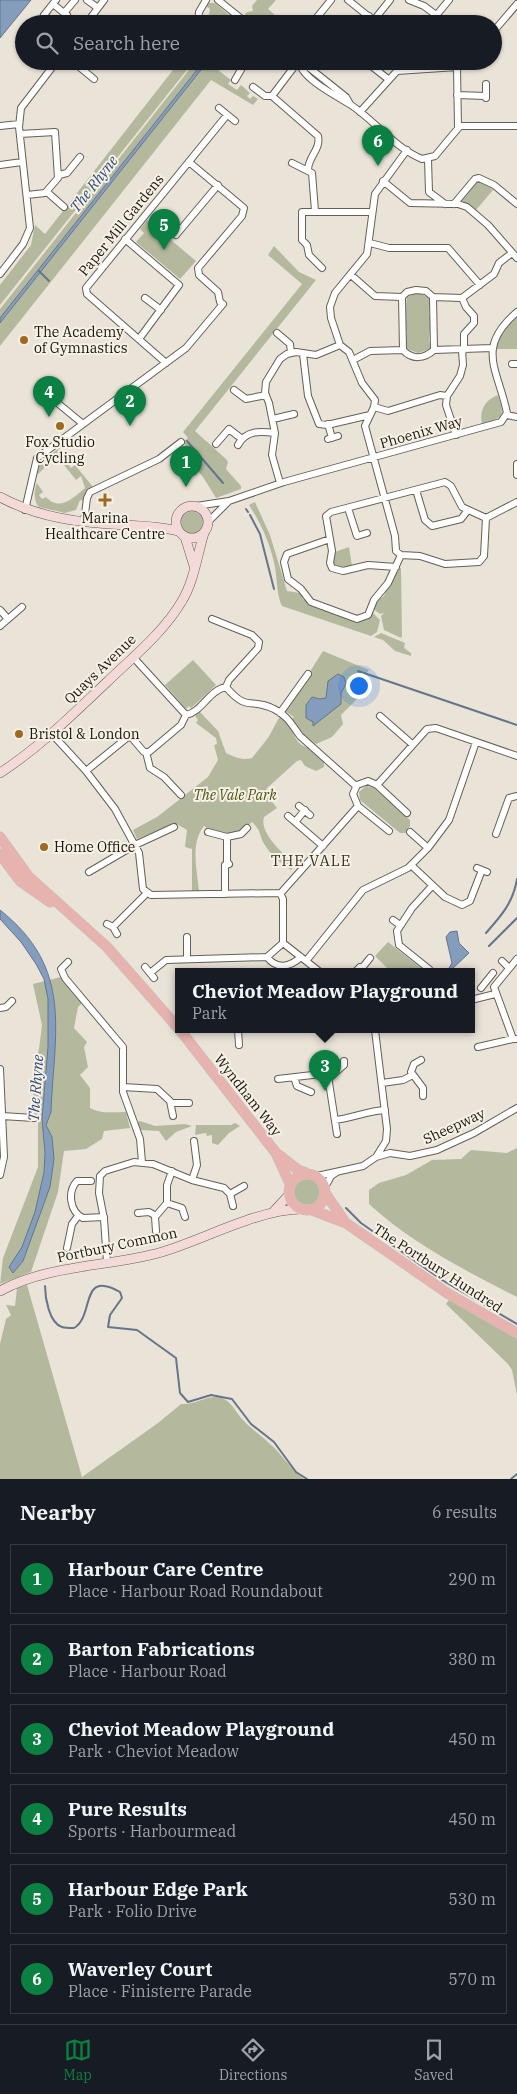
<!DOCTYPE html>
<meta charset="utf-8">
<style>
:root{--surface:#171b24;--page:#20242c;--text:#f1f3f6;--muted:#9ea1a6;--line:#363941;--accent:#0b8043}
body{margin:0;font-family:"IBM Plex Serif",serif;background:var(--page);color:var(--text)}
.you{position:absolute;left:358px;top:685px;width:18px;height:18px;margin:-12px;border:4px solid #fff;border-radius:50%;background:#1a73e8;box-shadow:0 0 0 8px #1a73e833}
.badge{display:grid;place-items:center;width:32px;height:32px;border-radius:50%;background:var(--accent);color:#fff;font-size:16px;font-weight:700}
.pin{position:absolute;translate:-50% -41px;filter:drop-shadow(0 1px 2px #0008)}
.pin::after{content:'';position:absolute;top:26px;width:18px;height:15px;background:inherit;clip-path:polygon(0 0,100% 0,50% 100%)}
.popup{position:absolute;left:175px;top:968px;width:300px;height:65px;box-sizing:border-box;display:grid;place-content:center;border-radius:0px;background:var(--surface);filter:drop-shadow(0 1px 4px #0005);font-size:16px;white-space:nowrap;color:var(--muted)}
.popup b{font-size:19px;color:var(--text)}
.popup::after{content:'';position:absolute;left:50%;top:100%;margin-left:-10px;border:10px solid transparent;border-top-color:var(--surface)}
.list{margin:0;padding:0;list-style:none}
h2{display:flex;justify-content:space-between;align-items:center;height:65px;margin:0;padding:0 20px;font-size:21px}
h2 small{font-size:16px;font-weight:400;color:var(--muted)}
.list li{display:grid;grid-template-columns:32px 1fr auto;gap:15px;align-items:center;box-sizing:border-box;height:70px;margin:0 10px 10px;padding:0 10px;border:1px solid var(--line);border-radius:0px}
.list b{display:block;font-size:19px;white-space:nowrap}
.list p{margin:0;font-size:16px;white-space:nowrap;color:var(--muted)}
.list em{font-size:16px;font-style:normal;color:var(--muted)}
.icon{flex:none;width:28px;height:28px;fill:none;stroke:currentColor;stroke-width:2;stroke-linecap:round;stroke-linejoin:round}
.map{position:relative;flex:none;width:517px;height:1479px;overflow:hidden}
.search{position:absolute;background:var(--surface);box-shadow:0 1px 4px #0004;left:15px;right:15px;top:15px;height:55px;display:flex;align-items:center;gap:12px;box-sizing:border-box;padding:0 18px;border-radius:28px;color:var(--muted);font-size:19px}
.sheet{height:545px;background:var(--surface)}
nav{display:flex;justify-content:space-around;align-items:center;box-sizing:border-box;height:70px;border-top:1px solid var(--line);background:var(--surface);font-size:14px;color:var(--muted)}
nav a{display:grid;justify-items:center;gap:2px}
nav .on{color:var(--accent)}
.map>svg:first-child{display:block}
</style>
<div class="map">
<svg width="517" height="1479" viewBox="0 0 517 1479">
<rect width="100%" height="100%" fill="#eae3d8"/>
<!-- green -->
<path fill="#b4b99e" d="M257,0h19l-8,9 8,7 -2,2 2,6h-38l9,-12 6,-1 -1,-5z
M208,3h7l14,12 -6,9h-21v-4h6l2,-11 -4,-3z
M180,61h14l-194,244v-20l31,-40 4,-20 10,9z
M196,61h8l-204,257v-9z
M208,61h19l-8,10 12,9 -3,4 9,6 4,-5 9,8 -3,3 3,3 3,-3 5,3 -5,6 -42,-25 -211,266v-23z
M481,180l12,10 -17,20 -16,-8 15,-20z
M147,220l49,41 -16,18 -44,-37 8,-9 -4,-4z
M274,246l25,26 17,8 -121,151 31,28 2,3 -2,7 15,17v3l-25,9 -13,-21 -21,-25 4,-4 -2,-7 4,-3 -5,-6 119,-148 -34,-29z
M417,293l12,4v19l2,2 -2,22 2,9 -13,4 -13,-5 2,-16 -3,-3 3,-32z
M517,317v32h-22l9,-21z
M498,395c7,21 6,23 -16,29 -3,-14 3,-24 16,-29z
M67,442h3v3l-4,-1 -9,7 14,17 4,-3 18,22 -7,7 -3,7 -3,-1 -4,10 -11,3 -26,-6c-6,-7 -5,-18 -2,-24l6,9 -4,3 3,4 4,-2c14,15 27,1 39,-9l-4,-12 -5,4 -19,-24 -20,19 3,-12z
M255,502l15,33 17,56 13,2 3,6 13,9 16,3 25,10 8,-1 7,-8 8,8 -3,12 -6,4 -89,-30c-5,-9 -5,-27 -7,-39 -4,-21 -14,-44 -26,-62z
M179 522a13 13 0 1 1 26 0a13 13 0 1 1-26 0Z
M349,547l3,19 -13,1 -7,-3 3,-12z
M401,568l1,68 -1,2 -17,-8 -3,-14 3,-3 -4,1 -7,-5 4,-8 7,-5 10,-25z
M381,633l24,10 -1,5 7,5v3l-16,-5 -12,-11 -9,-3z
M323,651l46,19 -11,15 1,12 -18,18 2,9 -11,13 -16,7 -15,-10 -9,-15 2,-2 -9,-6z
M193,660l23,25 -25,23 -2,-2 -3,3 -21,-24z
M199,711l19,20 8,22c8,4 18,8 26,5l16,-20 12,-22 13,12c-1,9 7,19 17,20l14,13v6l-8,4 -11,-5 -4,-6 -4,1 -31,28 6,6 -3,3 8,10 -13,9c-5,17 20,37 31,48l-4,5c-10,-7 -20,-14 -26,-25 -7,-10 -2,-12 -13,-23 -16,14 -30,18 -48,4 -14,17 -7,44 -5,65h-7v-42l-7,-2 2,-17 -12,-7 -38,16 -4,-9 24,-13 51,-40 10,-17 -4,-15 3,-1 -1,-6 -20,-15 2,-3 -3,-4z
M366,786l8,2 36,32v6l-5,7h-5l-40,-33 -1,-8z
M388,942l38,30h-35l-16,-16z
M61,977l22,25 -5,5 -4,21 13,14 -3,5 4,20 -8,8 10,13v20c11,6 23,4 36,4l4,16 -26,3 -2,8 -16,10 -22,2 -6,41 -27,80 -31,12 3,-26 35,-91v-46l-3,-1 -3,-42 7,-29 3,-24 -9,-41z
M140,1121l15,5 30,-2 7,2 -16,6 -10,9 -7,-10 -18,-1 -4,-8z
M235,1123l5,3 -11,7 -11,12 -6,-2v-8l-5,1 -1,-3 -11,2 1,-10h35z
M517,1148v149c-51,-26 -106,-54 -148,-93v-14l10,-7 27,-8 26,-15 29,-1 10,-9 36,3z
M294 1192a13 13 0 1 1 26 0a13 13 0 1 1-26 0Z
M27,1285l55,192 76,-54 23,-19c14,1 24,-8 37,-7 13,2 17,15 25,23 8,9 18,15 26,23 13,11 21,26 35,36h-304v-135l6,-25 5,-4 -5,-10 9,1 2,-18z
M449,1300l68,37v58l-5,-25 -4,-6 -62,-60z"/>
<!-- water -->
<path fill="#859dbd" stroke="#65758a" d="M0,0h31l-31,38z
M204,61h4l-208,262v-5z
M338,674l6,3 2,7 -5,9v11l-28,22v-4l-7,-4v-13l6,-8 8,2 6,-1 2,-17z
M0,910c74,59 54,121 51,202l-5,13 6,12 2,22 -4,28 -27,74 -10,12 -4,-6 13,-20 13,-35 9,-40 1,-19 -3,-34 6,-72v-48l-4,-20 -8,-15 -15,-22 -21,-23z
M457,931l2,12 10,10 -18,17 -2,-2 3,-5 -6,-26 4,-5z"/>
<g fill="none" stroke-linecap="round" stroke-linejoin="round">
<!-- stream -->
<path stroke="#65758a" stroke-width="2" d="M39,271l10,10
M187,441l36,42
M246,509l2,3
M250,515l10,19 14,55
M358,671l159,54
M486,933c15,-17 27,-30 31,-54
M489,946l28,-28
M346,1208l15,15 81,57 75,44
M45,1286c0,11 4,37 17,41 3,1 8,1 12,1 21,-12 5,-59 46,-36l2,6 -12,17 -2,12 29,3 39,28 4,35 8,9 23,-7 21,4 19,25 23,18 22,30 11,7
M511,1479l6,-5"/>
<defs>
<path id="street" d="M87,0l11,8
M218,0l30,24
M348,0l30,24
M409,0l15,6 12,9
M53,4l11,9 11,-13
M374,20l16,-20
M55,24l-11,-9 12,-15
M60,24l7,-9 -3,-2
M86,24l18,-24
M198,24l1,-12 7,-12
M317,24l-3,-3 17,-21
M363,24l6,-8
M429,24l20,-24
M493,32l24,-28
M72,61l22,18
M295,61l12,5 39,31 4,7
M365,61l23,18
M300,65c6,16 37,31 51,40 24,16 44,43 71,54l13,-3 25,-30h57
M235,80l11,-19
M253,87l12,9h7l46,40c3,13 -9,20 -10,33
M457,95l29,1
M272,96l25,-33
M486,98v-14
M219,108l16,13
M360,112l37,-41 60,-4
M0,126l19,-2
M458,128l-1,-61 11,-6
M20,134l35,-2 3,46 -13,15 -18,2
M407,150l-32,44 -8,60 -32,39 -5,14 1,11 9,27 9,7 13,31 13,17 -1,7 -9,19 30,110 1,15 5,4 19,1 25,8 34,-2 5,-6 2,-38 31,-16
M428,159l1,33 16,12
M292,163l20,10 3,38
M0,165l22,-3
M59,175l8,-2 13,-16
M383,181l27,22 48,1 9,3 21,18 29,33
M47,192l17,15
M454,204l21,-25 4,-1 15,7 23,19
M176,235l42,-50
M125,239l54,46 -40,54
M370,243l19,5h59l32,37
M322,268l-13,-13 -2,-10 -5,-5v-28h70
M0,274l23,-30 7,-16 -11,-101 2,-19 36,-47
M351,275l24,21 27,1
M416,290l10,1 7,6 1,53c-10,9 -22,10 -31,0l-1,-53 5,-5z
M433,297l29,1 4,9 8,9v7l-10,11v16
M145,298l16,12
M462,298l32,-24 5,-11 13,-10
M277,333l13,11 1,9
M434,350l58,-2
M303,354l5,42 11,28 8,1 43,-10
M353,360l17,-9 33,-1
M166,363l-79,-69 -1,-6 141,-173
M512,364h5
M234,390l12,9 20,-4
M43,391l40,33
M374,407l14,4 52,-16 7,1
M507,415l10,2
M273,419l21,-5
M328,424l4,14
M456,435l-10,-30 1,-9 13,-20 3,-11 -1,-15
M328,439l10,-3
M216,444l13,-15 13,10
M238,445c8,-15 22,-14 37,-12
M517,464v11
M280,483l-8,-28 3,-22 -6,-30 -4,-10 1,-11 14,-23 7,-5 9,-2 20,3 24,-10
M416,490l9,30 7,6 29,-7 7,-9
M196,506l33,-5 55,-19 217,-60 6,-9c-9,-44 -32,-65 10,-101
M348,508l9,28 10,-3
M25,510l12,-52 149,-110 37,-44 -3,-2 -2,-10 -19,-17 -1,-7 44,-52 2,-8 -55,-46
M209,521l19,-19
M84,522l3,-24 3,-6 69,-33 22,-17
M330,539l-43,15 -3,8 4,17 13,10 10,13 46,17 11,-4 6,-15 14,-17 13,-28
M396,567l-28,-2 -25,6 -11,-3 -2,-5 2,-12 -6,-35 5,-4 114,-30 6,4 11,21 24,11
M0,610l8,9
M212,619l40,16 7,7 -1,6 -29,32 -3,7
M0,626l22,-19
M133,657l53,58
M226,687c22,26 24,10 48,22 13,6 18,16 26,27l56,50
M280,713l28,-39
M186,715c16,-3 23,-25 40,-28
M380,716l32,28
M52,734l34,37 29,38 24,44 4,36 8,6 129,-2 3,6v44l37,29
M146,752l4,16 14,9 17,18
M86,771l42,-34 4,1 12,14h5l32,-27 5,-10
M377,785l30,28
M299,806l11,9
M358,806l31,25
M288,816l35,30
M295,822l10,-12
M208,832l19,5
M410,832l18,16
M496,834l13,-36 8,-2
M227,864v-27l14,-3 6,-6
M411,865l34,32 17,8 8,-4 12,-31
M477,868l10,4
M89,872l46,-27 39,-18
M225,894v-29l4,-1
M280,894l78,-88 -5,-12 4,-9 11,-4 9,4 50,-56 9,-1 81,28
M393,920l7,5
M107,924l6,3 4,7
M113,927l33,-33
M267,957c10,13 23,10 34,0
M187,959v-22
M517,959l-23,28 19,52h4
M306,961l57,-71 45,-22 20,-20 21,-28 27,-78
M502,961l7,7
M68,962l-7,7 4,9 58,69v45l17,47 2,23
M145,967l9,11
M429,969l-30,-24 -2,-14 15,-23 20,-22
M355,972l5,-5 2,1 8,-10
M150,973l16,-13 101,-3 16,-14
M481,988l12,-15
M471,1000l24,-6
M0,1008l6,-1 6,-6
M238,1030l1,15
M375,1030l12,99 -1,12 -10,16
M478,1047l35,-8
M421,1060l-7,4 -3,8 12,16v8
M0,1069l4,88 -4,18
M294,1077l3,9 14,6
M329,1078l15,-13v-4
M278,1079l43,-5 7,2 9,58
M382,1083l21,-3 8,-4
M123,1087l34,2 13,12 3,15
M171,1103h18
M2,1116l32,2
M335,1120c18,-2 32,-9 50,-10
M317,1176l46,-10 13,-9 14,-4 20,3 27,-6 37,-17 43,-25
M192,1180l5,-15 -3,-24
M91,1181h-14c-10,11 -7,31 6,37l21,-1
M325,1187l6,-11 6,-4
M230,1194l14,-8
M167,1203v-18l5,-14
M138,1213l11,-1 7,4
M156,1231l-1,-14 12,-14 15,5 3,9
M67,1248l5,-24 6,-8
M107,1262l-3,-43 -5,-26 1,-17 5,-5 29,-9 19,2 39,16 32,8 6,6 3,12"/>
<path id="secondary" d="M0,497c39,21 81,26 125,28 19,1 35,1 53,6
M176 522a16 16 0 1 1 32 0a16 16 0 1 1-32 0Z
M185,537l9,29
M0,773c40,-26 73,-59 107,-91 26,-25 56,-49 75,-81 12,-20 15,-45 22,-68
M274,1211l15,-16
M0,1291c49,-27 110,-24 162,-39 43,-13 95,-42 138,-43"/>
<path id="primary" d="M0,837l28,39 79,71 72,82
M0,854l20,27 30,21
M180,1030l96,123 14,31
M279,1155l19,15 8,3
M289 1192a18 18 0 1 1 36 0a18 18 0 1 1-36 0Z
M326,1194l19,28
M312,1210l34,13 101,70 70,40"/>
</defs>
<!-- street casing -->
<use href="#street" stroke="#655f55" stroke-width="8"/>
<!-- secondary casing -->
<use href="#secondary" stroke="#655f55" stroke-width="10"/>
<!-- primary casing -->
<use href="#primary" stroke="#c3c3c2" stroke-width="11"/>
<!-- street -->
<use href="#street" stroke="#fff" stroke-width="6"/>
<!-- secondary -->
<use href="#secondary" stroke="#f3d9d7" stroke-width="9"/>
<!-- primary -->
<use href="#primary" stroke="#e6b3af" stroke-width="10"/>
</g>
<!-- markers -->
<g fill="#9e6a22" stroke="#f7f0e5" stroke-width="2">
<circle cx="24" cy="340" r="5"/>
<circle cx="60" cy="426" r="5"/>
<path d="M102.5 492.5h5v5h5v5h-5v5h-5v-5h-5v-5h5z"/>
<circle cx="19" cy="734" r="5"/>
<circle cx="44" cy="847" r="5"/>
</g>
<g text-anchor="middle" stroke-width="4" stroke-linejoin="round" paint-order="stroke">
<!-- street labels -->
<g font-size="14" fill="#1a1713" stroke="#f7f0e5">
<text transform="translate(121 225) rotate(-51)" y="5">Paper Mill Gardens</text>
<text transform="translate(421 432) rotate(-16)" y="5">Phoenix Way</text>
<text transform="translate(100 669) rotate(-44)" y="5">Quays Avenue</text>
<text transform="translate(248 1095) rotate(52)" y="5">Wyndham Way</text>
<text transform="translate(454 1126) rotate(-25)" y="5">Sheepway</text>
<text transform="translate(117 1245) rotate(-12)" y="5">Portbury Common</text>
<text transform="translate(438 1268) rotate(33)" y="5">The Portbury Hundred</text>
</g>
<!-- poi labels -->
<g font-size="14" fill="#1a1713" stroke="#f7f0e5" text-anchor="start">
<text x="34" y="337">The Academy<tspan x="34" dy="16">of Gymnastics</tspan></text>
<text x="60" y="447" text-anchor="middle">Fox Studio<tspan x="60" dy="16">Cycling</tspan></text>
<text x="105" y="523" text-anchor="middle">Marina<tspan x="105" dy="16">Healthcare Centre</tspan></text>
<text x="29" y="739">Bristol &amp; London</text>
<text x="54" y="852">Home Office</text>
</g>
<!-- park labels -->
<g font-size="14" font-style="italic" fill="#4d5516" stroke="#f7f0e5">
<text x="235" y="800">The Vale Park</text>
</g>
<!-- water labels -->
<g font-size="15" font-style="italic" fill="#2c4e7a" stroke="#f7f0e5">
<text transform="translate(94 184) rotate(-52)" y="5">The Rhyne</text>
<text transform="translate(36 1088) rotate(-86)" y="5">The Rhyne</text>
</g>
<!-- neighbourhood labels -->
<g font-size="15" letter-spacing="1" fill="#3a352c" stroke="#f7f0e5">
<text x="311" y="866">THE VALE</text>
</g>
</g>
</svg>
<div class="you"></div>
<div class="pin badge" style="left:186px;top:487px">1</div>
<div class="pin badge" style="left:130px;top:426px">2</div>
<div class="pin badge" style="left:325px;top:1091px">3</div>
<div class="popup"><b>Cheviot Meadow Playground</b>Park</div>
<div class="pin badge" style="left:49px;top:417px">4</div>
<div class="pin badge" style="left:164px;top:250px">5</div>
<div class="pin badge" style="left:378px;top:166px">6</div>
<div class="search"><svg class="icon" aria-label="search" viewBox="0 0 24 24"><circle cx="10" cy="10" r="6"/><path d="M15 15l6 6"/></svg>Search here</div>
</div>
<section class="sheet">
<h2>Nearby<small>6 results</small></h2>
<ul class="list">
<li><span class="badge">1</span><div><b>Harbour Care Centre</b><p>Place · Harbour Road Roundabout</p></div><em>290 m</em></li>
<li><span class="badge">2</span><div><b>Barton Fabrications</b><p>Place · Harbour Road</p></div><em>380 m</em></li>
<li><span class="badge">3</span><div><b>Cheviot Meadow Playground</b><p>Park · Cheviot Meadow</p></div><em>450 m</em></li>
<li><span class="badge">4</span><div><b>Pure Results</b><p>Sports · Harbourmead</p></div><em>450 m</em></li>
<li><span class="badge">5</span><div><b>Harbour Edge Park</b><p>Park · Folio Drive</p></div><em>530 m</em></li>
<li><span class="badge">6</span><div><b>Waverley Court</b><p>Place · Finisterre Parade</p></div><em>570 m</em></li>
</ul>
</section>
<nav>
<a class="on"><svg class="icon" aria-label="map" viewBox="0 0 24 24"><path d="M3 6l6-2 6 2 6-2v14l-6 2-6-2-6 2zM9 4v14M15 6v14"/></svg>Map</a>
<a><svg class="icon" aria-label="directions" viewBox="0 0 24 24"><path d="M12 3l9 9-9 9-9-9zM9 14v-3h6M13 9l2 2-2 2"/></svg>Directions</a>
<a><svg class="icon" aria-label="saved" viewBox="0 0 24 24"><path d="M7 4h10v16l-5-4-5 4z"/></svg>Saved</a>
</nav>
